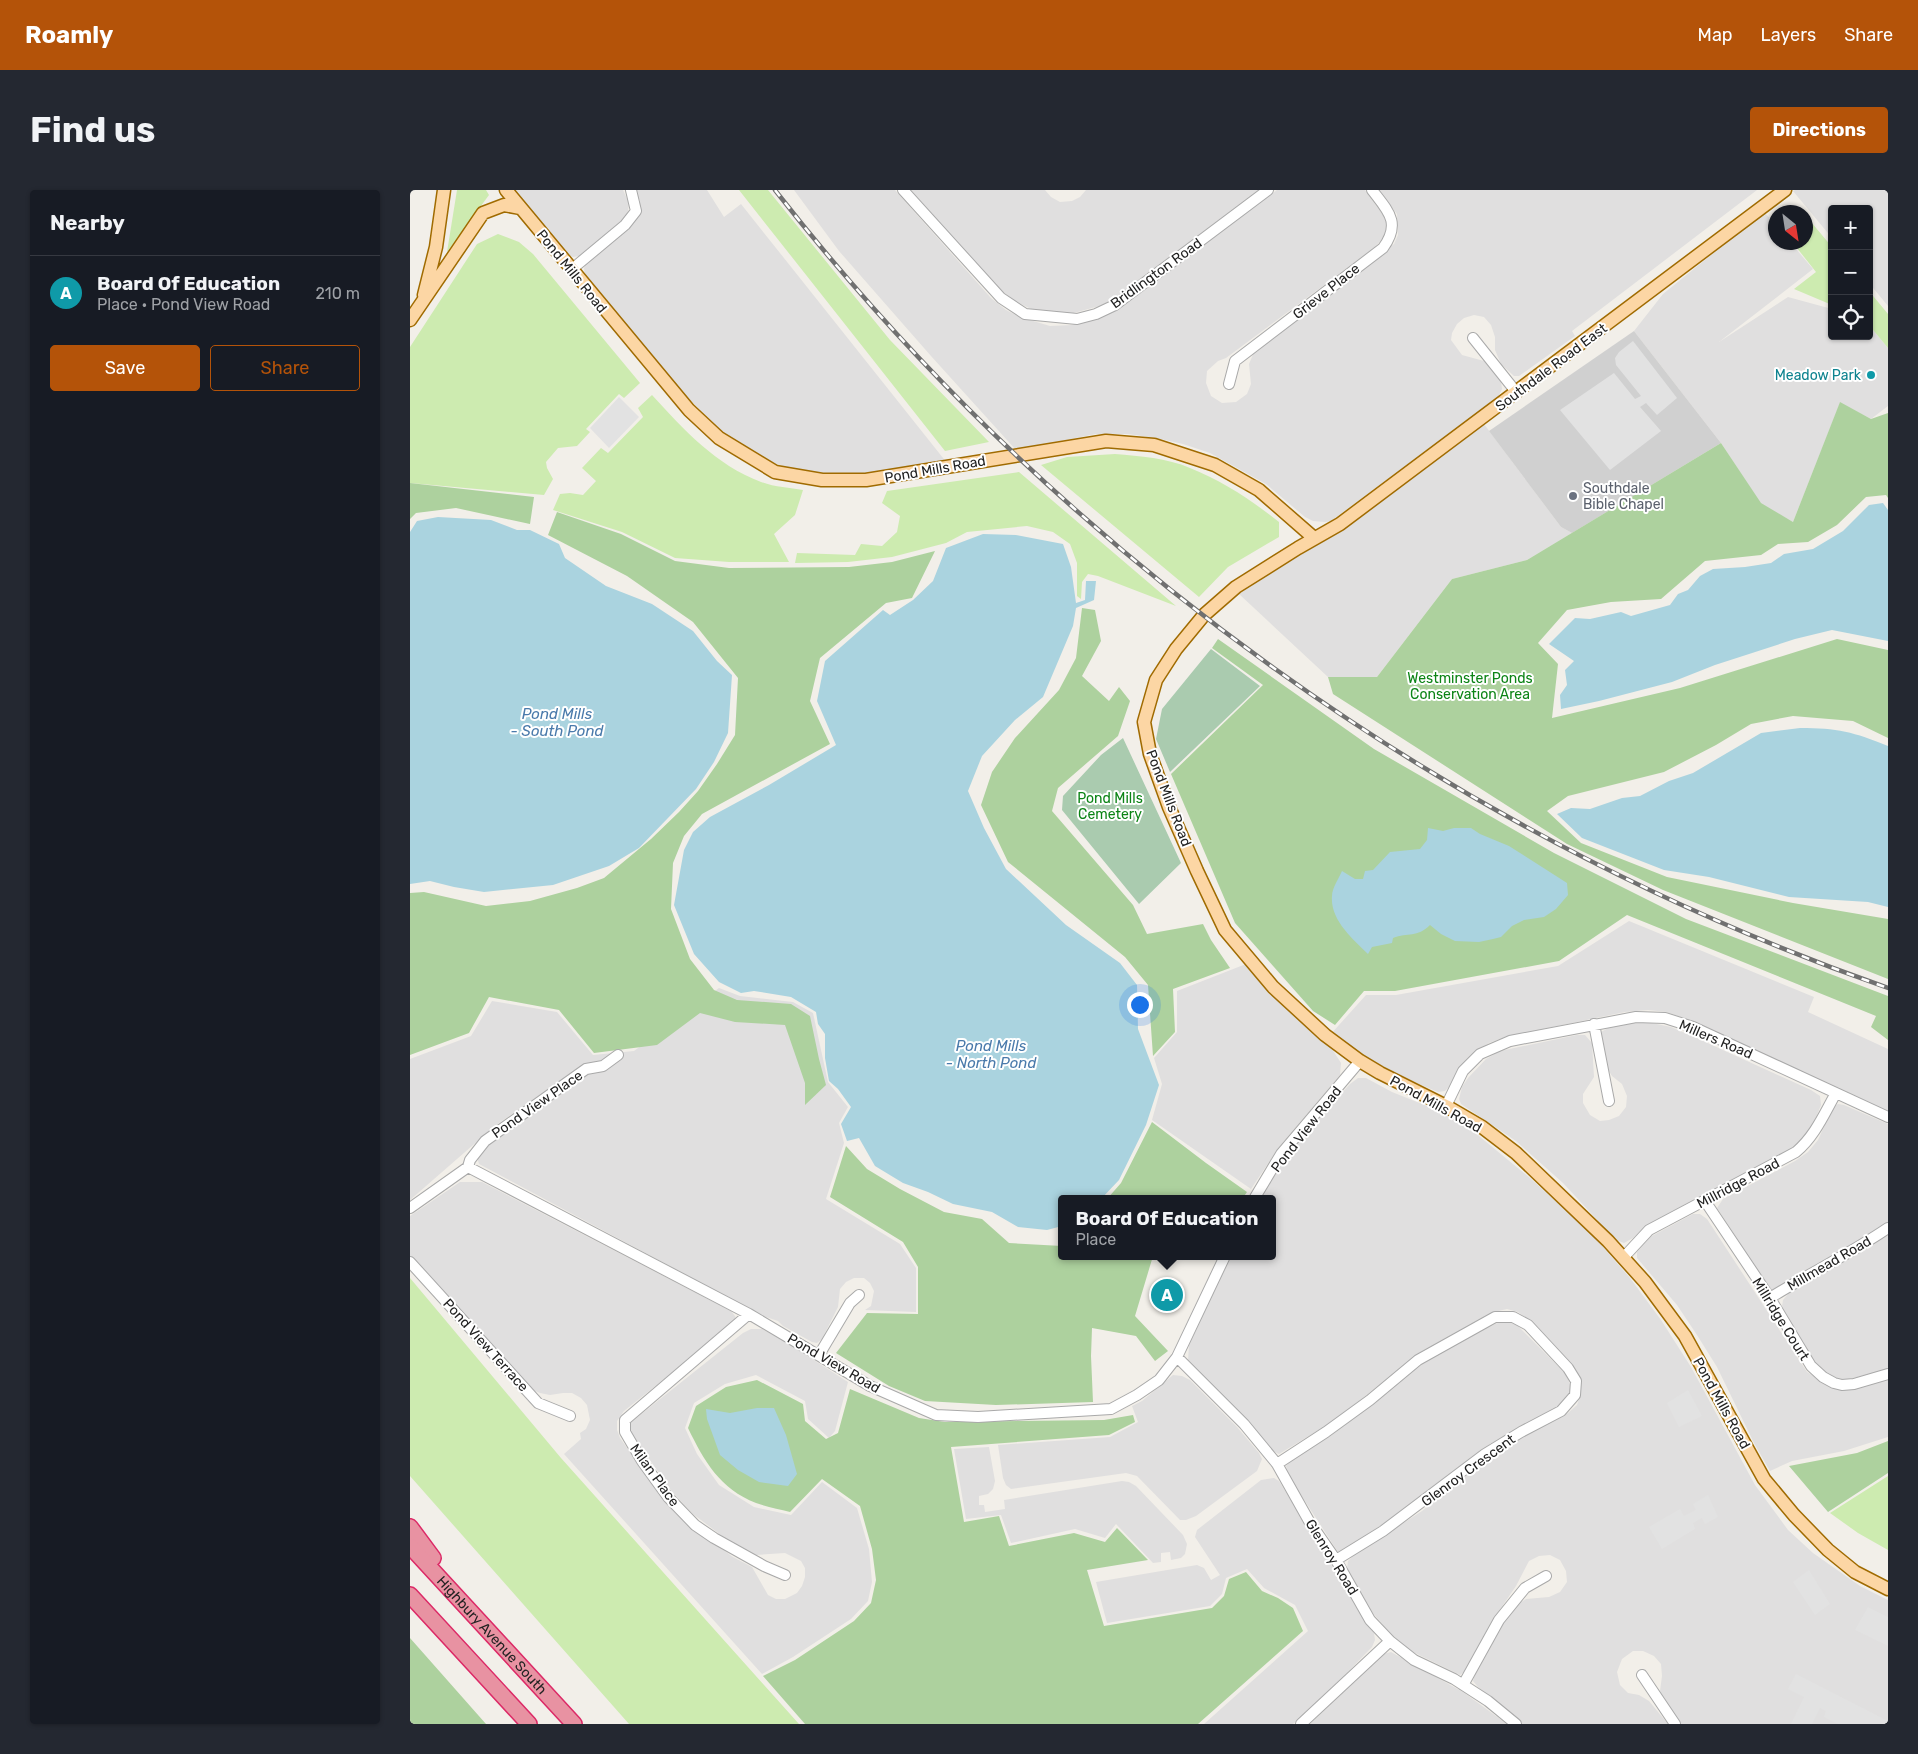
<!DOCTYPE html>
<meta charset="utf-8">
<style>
:root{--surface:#171b24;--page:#242831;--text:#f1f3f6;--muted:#9ea1a6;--line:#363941;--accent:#b45309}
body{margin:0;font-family:Rubik,sans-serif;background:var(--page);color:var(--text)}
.controls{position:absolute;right:15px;top:15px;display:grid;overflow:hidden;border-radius:5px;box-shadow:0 1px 4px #0004}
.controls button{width:45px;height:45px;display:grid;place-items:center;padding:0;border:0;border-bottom:1px solid var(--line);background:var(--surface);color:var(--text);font:25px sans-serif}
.compass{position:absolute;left:1358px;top:15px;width:45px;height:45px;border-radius:50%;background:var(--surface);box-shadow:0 1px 4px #0004;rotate:150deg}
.you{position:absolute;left:729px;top:814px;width:18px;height:18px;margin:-12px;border:4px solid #fff;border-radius:50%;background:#1a73e8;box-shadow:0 0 0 8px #1a73e833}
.badge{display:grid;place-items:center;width:32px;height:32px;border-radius:50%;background:var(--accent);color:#fff;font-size:16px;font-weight:700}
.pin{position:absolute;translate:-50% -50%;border:2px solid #fff;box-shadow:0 1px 5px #0006}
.popup{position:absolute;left:648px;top:1005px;width:218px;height:65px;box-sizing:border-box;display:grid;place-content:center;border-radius:5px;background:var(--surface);filter:drop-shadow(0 1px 4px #0005);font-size:16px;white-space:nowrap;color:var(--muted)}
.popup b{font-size:19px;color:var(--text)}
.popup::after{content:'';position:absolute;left:50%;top:100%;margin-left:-10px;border:10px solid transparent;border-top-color:var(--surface)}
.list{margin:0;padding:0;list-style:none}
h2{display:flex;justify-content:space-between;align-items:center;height:65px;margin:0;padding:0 20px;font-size:21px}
h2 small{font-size:16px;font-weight:400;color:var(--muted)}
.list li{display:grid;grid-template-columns:32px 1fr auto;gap:15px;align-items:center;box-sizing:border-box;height:75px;padding:0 20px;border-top:1px solid var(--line)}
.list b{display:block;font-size:19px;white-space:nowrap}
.list p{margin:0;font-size:16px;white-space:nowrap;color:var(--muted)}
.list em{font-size:16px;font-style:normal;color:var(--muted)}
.actions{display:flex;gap:10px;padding:15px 20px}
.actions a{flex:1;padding:11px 0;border:1px solid var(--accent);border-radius:5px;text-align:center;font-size:18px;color:var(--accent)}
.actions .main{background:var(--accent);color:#fff}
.icon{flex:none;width:28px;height:28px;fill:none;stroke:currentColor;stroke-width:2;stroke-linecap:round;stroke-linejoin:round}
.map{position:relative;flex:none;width:1478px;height:1534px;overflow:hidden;border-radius:5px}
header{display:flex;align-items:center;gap:30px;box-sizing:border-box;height:70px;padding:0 25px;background:var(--accent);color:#fff}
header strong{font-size:24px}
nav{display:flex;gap:28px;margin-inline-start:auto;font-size:18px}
.intro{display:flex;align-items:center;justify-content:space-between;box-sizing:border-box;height:120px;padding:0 30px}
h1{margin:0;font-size:35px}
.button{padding:12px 22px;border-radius:5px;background:var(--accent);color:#fff;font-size:18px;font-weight:700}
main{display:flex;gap:30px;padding:0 30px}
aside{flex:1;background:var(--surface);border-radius:5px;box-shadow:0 1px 4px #0004}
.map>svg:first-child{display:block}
</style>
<header>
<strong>Roamly</strong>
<nav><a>Map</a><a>Layers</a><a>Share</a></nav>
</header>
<div class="intro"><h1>Find us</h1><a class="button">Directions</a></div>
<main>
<aside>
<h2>Nearby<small></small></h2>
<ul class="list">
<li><span class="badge" style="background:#0f9aa8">A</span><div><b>Board Of Education</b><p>Place · Pond View Road</p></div><em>210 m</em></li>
</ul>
<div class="actions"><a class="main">Save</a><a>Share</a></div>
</aside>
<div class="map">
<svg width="1478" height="1534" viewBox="0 0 1478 1534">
<rect width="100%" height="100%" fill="#f2efe9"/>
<!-- residential -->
<path fill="#e0dfdf" d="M103,0h110l6,13 -1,8 -3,8 -46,37 -6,1 -7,-3z
M225,0h72l17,27 17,-13 206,259 -84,12 -28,1 -20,-3 -27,-5 -19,-7 -22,-12 -25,-18 -38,-37 -99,-117 -1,-9 4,-8 45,-36 6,-12 1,-11z
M384,0h101l96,108 15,12 14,7 30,9 22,-1 33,-11 17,-9 155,-115h88l20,28 2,9 -3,10 -10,11 -148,110 -8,3 -11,10 -1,12 5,13 11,7 14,-1 11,-8 4,-10 -2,-20 5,-12 140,-108 4,-9 -1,-21 -19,-24h379l-185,141 3,5 -56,40h-5l-13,-12 -6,-14v-13l-4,-12 -7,-8 -10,-2 -10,3 -7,6 -5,9 -1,7 11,15 22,6 9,9 8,11 1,8 -4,8 -167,124 -6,1 -12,-1 -8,-4 -39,-33 -56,-31 -27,-9 -27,-6 -28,-4h-32l-80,16 -85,-94 -92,-105z
M501,0h134l6,7 9,5 12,-1 8,-4 6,-7h173l-138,103 -18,12 -33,9 -37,-4 -18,-9 -21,-16z
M1385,0h93v116l-19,-23v-74h-37v29l-39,-47z
M1354,22l11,12 1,18 15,1 22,26 -94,73 69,-45 44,12v27h37v-11l19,23v58l-17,13 -31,-16 -47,119 -32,-18 -40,-61 -87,-112 29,-37z
M1074,234l77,103 11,6 -45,27 -75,19 -75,98h-49l-89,-83 128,-82z
M1219,731l185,76 -6,15 80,37v62l-197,-90 -24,-9 -19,-2 -23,2 -120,25 -16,6 -14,9 -11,11 -15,24 -4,4 -7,1 -33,-14 -42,-22 -33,-21 36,-40h30l162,-29z
M836,774l48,51 38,34 9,14 -1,12 -61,72 -28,42 -99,-69 10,-36 -8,-26 23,-26v-41z
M309,798l21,8 53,6 20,11 15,69 20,25 -9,16 5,20 -18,56 74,45 16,24v44l-51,-2 6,-4 3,-15 -4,-8 -6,-5h-10l-8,4 -6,7 -2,18 -16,32 -5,4 -5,-1 -29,-16 -5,-5 -15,-5 -284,-152 -2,-7 6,-8 107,-78 -4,-7 -90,61 -86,75v-141l61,-23 21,-35 65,11 36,43 41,-4z
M1221,833h21l19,4 30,13 110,50 9,6 1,9 -8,20 -15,20 -151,80 -14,13 -9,5 -8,-3 -53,-57 -47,-42 -55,-37 -2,-5 3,-12 6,-9 18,-19 14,-8 77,-16h8l7,8 2,34 -11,17v9l7,12 10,6 9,-1 10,-4 7,-9 1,-11 -5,-12 -10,-8 -7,-11 -4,-33 9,-5z
M948,888h8l26,14 45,18 31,17 62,51 61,55 39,45 31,42 30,47 64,118 33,45 25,23 47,33 28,14v124h-207l-17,-20 -4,-13 2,-15 -1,-12 -7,-8 -11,-5h-10l-11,8 -5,13 3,13 8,8 11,2 10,6 19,23h-146l-44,-37 -5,-6 2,-7 31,-55 9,-13 11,-7 23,-2 11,-5 7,-10 -1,-11 -6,-11 -10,-5 -11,1 -10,5 -13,25 -26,38 -24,46 -6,5 -51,-25 -21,-19 -16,-19 -25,-43 1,-8 6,-6 68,-44 79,-63 67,-35 9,-8 3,-9 1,-11 -4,-12 -7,-10 -44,-45 -8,-6 -11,-3 -13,3 -73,40 -71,56 -23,17 -48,29 -8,-4 -77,-80 -6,-9 1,-16 41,-89h42v-57h-13l35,-53 56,-62z
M1428,914l6,1 44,19v98l-26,18 -59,32 -28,19h-4l-54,-83 6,-9 72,-38 13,-9 10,-12 15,-33z
M50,992h22l249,129 4,5 1,5 -9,8 -103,82 -7,10v9l3,8 43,60 24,25 46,34 19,10 16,28 8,4h9l12,-6 5,-7 3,-9v-9l-4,-7 -16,-8 -29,2 -22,-10 -41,-31 -20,-21 -37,-53 -7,-9 1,-8 113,-90 8,-4h11l19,10 67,43 -13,49 -6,7 -21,-19 -3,-18 -49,-26 -31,9 -31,19 -9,25 12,26 22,31 35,22 37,8 31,-33 35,26 12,41 3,33 -4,19 -17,18 -58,38 -31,17 -198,-220 17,-15 -1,-6 6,-4 4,-9 -3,-15 -6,-7 -9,-5h-9l-13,2 -10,-2 -10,-4 -120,-131v-42z
M1283,1024h7l7,5 100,153 21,13 12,5h10l38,-10v57l-44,14 -52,10 -22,10 -16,-28 -37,-76 -20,-32 -20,-30 -40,-47v-6l13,-15z
M1478,1045v135l-44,10 -15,-5 -15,-11 -29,-49 -3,-8 1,-7 6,-7 20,-13z
M1092,1131l14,3 50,50 5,13 -2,8 -8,10 -71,39 -84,65 -63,41 -5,2 -50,-77 -2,-9 6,-7 40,-24 35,-27 40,-33 33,-23 33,-18z
M763,1185l9,1 8,4 47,47 22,26 3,6 -5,12 -61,45 -10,4h-6l-43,-44 -11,-3 -115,16 -5,-4 -3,-7 -5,-33 112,-8 28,-15 -6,-16 10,-5z
M579,1257l6,34 -2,8 -5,5 -9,2v9h5l1,7 20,-3 -1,-9 118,-19 7,1 7,4 47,49 4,9 -2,10 -4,4 -10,2 -1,-8 -9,1v9l-8,1 -37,-39 -11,14 -30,-9 -64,14 -10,-28 -35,4 -12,-70z
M864,1288l5,3 95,152 1,7 -3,7 -33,34 -46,43h-89l104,-93 -13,-26 -31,-17 -17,-19 -21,9 -4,16 -12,12 -103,17 -11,-41 101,-17 7,3 7,12 9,-5 -25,-38 2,-7 64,-50z
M981,1462l72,40 44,32h-197l65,-63 8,-7z"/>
<!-- religious -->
<path fill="#d0d0d0" d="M1224,141l87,112 -149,90 -11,-6 -72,-96z"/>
<!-- grass -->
<path fill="#cdebb0" d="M47,0h29l3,5 -42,57z
M329,0h29l122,150 99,102 -44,9z
M1396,26l26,31v58l-38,-16 22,-17 -23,-29 13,-1z
M88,44l21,8 14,12 107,129 -16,15 -5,-4 -33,35 4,3 -13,14 -19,2 -12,14 1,6 6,11 -9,16 -134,-12v-136l67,-103z
M1459,101l19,23v34l-19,-23z
M242,205c32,35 64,70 109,87 13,5 29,6 42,8l-8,25 -21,19 15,28h-60l-54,-4 -53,-26 -69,-22 7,-16 10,-1 13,2 13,-14 -14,-13 19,-20 7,5 35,-36 -5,-9z
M705,264c25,2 52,4 75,14 33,13 61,32 89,54v15l-51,30 -29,30 -158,-132 26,-8z
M609,282l157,134 -78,-30 -10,-2 -6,8 -1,17 -4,-3v-33l-7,-19 -17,-12 -26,-6 -60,6 -21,11 -54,14 -44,5 -53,1 2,-10 58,2 6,-11 21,2 15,-14 3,-16 -18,-13 5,-12z
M0,1088l151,180 238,266h-170l-219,-248z
M1478,1286v74l-30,-17 -28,-20z"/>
<!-- forest -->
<path fill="#add19e" d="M1430,212l31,17 17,-6v85l-2,-3 -20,2 -29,28 -29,17 -30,2 -17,11 -56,6 -44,38 -50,3 -44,8 -29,33 20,21 -6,54 128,-30 157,-49 51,11v88l-35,-17 -60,-5 -42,8 -35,21 -52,27 -96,24 -21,15 34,32 86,34 126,26 95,16v60l-225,-89 -96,-46 -234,-150 -5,-17h49l75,-98 75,-19 194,-117 40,60 32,19z
M0,293l124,14 -4,27 -74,-16 -40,5 -6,6z
M147,322l64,22 54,27 54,7 120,-1 43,-5 43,-11 -23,47 -26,5 -66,55 -10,43 20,43 -128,70 -18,22 -11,27 -2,46 19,50 24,31 23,10 54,4 19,12 9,43 7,26 -21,20v-22l-20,-58 -50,-3 -35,-9 -43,32 -63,8 -35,-43 -70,-13 -20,36 -59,22v-162l14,-1 62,14 44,-5 47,-13 27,-10 47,-39 28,-27 19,-21 19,-27 18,-29 3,-57 -45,-56 -66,-46 -79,-41z
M672,418l13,2 6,31 -19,35 27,25 10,-14 11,14 -12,35 -60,52 -6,23 81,94 14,29 56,-10 8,16 19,28 -57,21 2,43 -22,24 -5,-71 -23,-28 -117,-95 -27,-57 11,-33 23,-34 44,-48 17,-32z
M808,449l156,110 180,104 132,66 202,77v44l-17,-13 5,-11 -249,-101 -68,46 -164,30h-31l-29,34 -22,-14 -78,-88 -64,-149 92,-89 -51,-37z
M742,932l54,41 41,29 -5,7h-135l14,-16z
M436,956l21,23 33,20 44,23 38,7 27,24 53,3v10h91l-18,60 33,35 -13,10 -19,-25 -44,-8 -1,28 2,46 -97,3 -71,-4 -36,-15 -53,-33 31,-40 51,1v-47l-15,-25 -73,-45z
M347,1190l46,24 2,17 21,18 12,-6 12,-44 69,29 26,4 159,-2 29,-5 2,7 -26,13 -158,12 13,75 35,-6 10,30 65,-13 31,9 12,-14 31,32 -61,10 17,56 108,-18 12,-12 5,-17 17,-7 16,19 16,7 15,10 10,23 -105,93h-393l-42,-48 32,-16 59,-39 17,-18 5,-23 -4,-31 -12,-43 -38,-27 -32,33c-11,-3 -23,-5 -34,-9 -36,-14 -52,-42 -68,-75l8,-22 30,-19z
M1478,1251v32l-60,39 -39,-46 68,-13z
M0,1448l76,86h-76z"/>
<!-- cemetery -->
<path fill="#aacbaf" d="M801,459l49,37 -90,86 -14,-33 6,-30z
M713,548l58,125 -42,41 -77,-94 1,-14 38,-41z"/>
<!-- parking -->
<path fill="#e2e2e2" d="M1223,151l44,57 -20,17 -11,-12 -6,4 21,24 -51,39 -50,-60 54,-37 21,26 6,-3 -25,-31 -1,-7 4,-6z
M209,207l20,20 -30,31 -19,-20z
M1278,1200l14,26 -23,11 -12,-24z
M1298,1305l10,22 -13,7 -3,-6 -9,5 2,6 -33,20 -13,-22 31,-18 4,7 12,-6 -3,-6z
M1399,1380l21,34 -15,11 -22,-33z
M1458,1417l20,10v29l-33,-16z
M1386,1484l92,47v3h-50l-14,-7 2,-6 -6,-3 -8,16h-21l13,-27 -16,-8z"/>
<!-- water -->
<path fill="#aad3df" d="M1473,313l5,7v131l-56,-11 -37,9 -80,26 -43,17 -73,19 -38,8 -1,-14 7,-10 -2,-15 9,-9 -25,-17 26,-26 15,1 31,-7 10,4 39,-11 8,-11 10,-4 12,-14 13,-7 32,-2 26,-4 13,-9 29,-5 30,-18 26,-26z
M28,327l53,3 26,10h13l29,14 6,14 41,28 46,18 41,27 24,30 15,14 -4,58 -14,29 -18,27 -57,59 -30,18 -56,19 -69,7 -30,-5 -24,-6 -20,3v-352l7,-11z
M573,344l33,1 47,9 8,23 5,36 9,-3 1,-19h10l-2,19 -18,8 -3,18 -30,71 -28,23 -33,36 -14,35 16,37 22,41 60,56 54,38 17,22 1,44 21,56 -13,40 -27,55 -18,19h-39v27l-15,4 -29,-3 -26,-15 -39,-8 -25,-12 -25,-9 -28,-17 -16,-28 -12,3 -6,-17 10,-17 -13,-18 -9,-8 -4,-23v-24l-7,-10 -2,-12 -25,-15 -37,-6 -13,2 -22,-11 -25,-28 -20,-49 10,-55 9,-18 17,-15 59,-32 67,-40 -19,-44 8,-40 58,-51 7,5 23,-15 20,-19 13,-33z
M1390,538c37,0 54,4 88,18v161l-20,-5 -79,-5 -80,-20 -45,-7 -82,-32 -25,-24 14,-6 19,1 32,-11 18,-2 29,-15 24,-8 68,-40z
M1018,638l15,3 11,-3h17l9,6 29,12 58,37 1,12 -12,14 -12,8 -20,3 -12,6 -11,11 -8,2 -14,3 -24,-1 -14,-7 -11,-9c-13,13 -22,7 -37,13l-1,5 -20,4 -4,7c-15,-15 -38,-34 -36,-58 0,-8 7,-18 10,-25l13,8h8l2,-8 8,-1 17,-18 30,-3 7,-9z
M347,1218h17l12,27 11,39 -9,12 -29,-4 -21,-12 -18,-15 -13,-36 -1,-10 24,4z"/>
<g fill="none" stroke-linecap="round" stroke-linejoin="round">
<defs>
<path id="minor" d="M493,0l98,108 24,16 52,5 19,-5 19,-9 153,-115
M161,80l54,-45 11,-14 -5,-21
M1063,148l44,55
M819,194l6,-23 148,-113c18,-25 6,-36 -11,-58
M1184,834l15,77
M1036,916l17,-35 17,-17 30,-13 126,-24 29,1 28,9 195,90
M58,977l2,-7 15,-19 101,-72 17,-3 15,-11
M844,1009l27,-45 79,-93
M1295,1011l65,97 41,68 12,11 11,6 8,2 12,-1 34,-10
M0,1018l58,-41 281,147 121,72 66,29 42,2 133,-8 26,-14 22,-15 18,-23 48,-101
M1213,1068l26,-28 147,-78c19,-16 28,-38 40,-59
M0,1072l128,141 32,13
M1360,1108c38,-24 80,-44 118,-70
M339,1124l-124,106v12l17,29 26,36 27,28 19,13 50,28 21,9
M409,1165l31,-52 9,-8
M767,1167l67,67 33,40 32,57 27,39 34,60 20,21 24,19 40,19 34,22 28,23
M867,1274l49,-32 44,-32 48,-40 77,-43h18l15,8 40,43 8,13 -1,14 -14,16 -40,21 -36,22 -102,77 -47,29
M1232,1485l33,49
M1053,1495l36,-65 26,-32 21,-12
M891,1534l89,-83"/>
<path id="major" d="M96,0l183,220 30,28 56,34 47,8h44l240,-39 48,4 61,20 44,25 55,48
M1375,0l-445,334 -42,24 -62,39 -32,28 -28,34 -20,31 -12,42 6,32 19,53 28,64 28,59 48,57 52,48 35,26 20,12 66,33 36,21 34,26 92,88 37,41 40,54 79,143 30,36 34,35 27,22 33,17
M14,105l12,-48 8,-57
M0,130l73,-107 21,-8 16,3"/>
<g id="highway">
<path d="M0,1337l23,31"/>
<path id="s1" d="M0,1356l164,178"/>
<path d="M0,1405l119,129"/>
</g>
</defs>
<!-- minor casing -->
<use href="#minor" stroke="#a9a9a9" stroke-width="12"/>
<!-- major casing -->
<use href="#major" stroke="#a06b00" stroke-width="15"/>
<!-- highway casing -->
<use href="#highway" stroke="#dc2a67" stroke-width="18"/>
<!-- minor -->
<use href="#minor" stroke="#fff" stroke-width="10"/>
<!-- major -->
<use href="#major" stroke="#fcd6a4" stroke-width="12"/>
<!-- highway -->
<use href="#highway" stroke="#e892a2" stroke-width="15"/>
<defs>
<path id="rail" d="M365,0c285,365 676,645 1113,798"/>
</defs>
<!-- rail casing -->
<use href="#rail" stroke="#707070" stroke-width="4.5"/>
<!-- rail -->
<use href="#rail" stroke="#fff" stroke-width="2.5" stroke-dasharray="8" stroke-linecap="butt"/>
</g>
<!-- markers -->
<circle fill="#0f9aa8" stroke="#fff" stroke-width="2" cx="1461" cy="185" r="5"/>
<circle fill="#6b7280" stroke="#fff" stroke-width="2" cx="1163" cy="306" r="5"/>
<g text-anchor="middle" stroke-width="4" stroke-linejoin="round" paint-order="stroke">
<!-- street labels -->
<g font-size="14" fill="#222" stroke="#fff">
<text transform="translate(162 81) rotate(51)" y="5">Pond Mills Road</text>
<text transform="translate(746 83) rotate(-36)" y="5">Bridlington Road</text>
<text transform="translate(916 101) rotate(-38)" y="5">Grieve Place</text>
<text transform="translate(1141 177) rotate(-37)" y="5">Southdale Road East</text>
<text transform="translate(525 279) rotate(-10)" y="5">Pond Mills Road</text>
<text transform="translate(759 608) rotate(69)" y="5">Pond Mills Road</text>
<text transform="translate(1306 849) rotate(23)" y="5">Millers Road</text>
<text transform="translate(127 914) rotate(-35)" y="5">Pond View Place</text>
<text transform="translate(1026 914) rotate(29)" y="5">Pond Mills Road</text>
<text transform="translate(896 939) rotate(-52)" y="5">Pond View Road</text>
<text transform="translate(1328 993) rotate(-28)" y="5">Millridge Road</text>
<text transform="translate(1419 1073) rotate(-30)" y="5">Millmead Road</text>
<text transform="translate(1371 1129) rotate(58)" y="5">Millridge Court</text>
<text transform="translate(76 1155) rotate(48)" y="5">Pond View Terrace</text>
<text transform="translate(424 1173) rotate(30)" y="5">Pond View Road</text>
<text transform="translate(1312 1213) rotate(61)" y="5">Pond Mills Road</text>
<text transform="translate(1058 1280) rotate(-36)" y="5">Glenroy Crescent</text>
<text transform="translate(245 1285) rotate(54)" y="5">Milan Place</text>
<text transform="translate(922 1367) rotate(58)" y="5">Glenroy Road</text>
<text dy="5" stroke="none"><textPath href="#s1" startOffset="121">Highbury Avenue South</textPath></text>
</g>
<!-- culture labels -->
<g font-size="14" fill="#0d838f" stroke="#fff" text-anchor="end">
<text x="1451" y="190">Meadow Park</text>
</g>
<!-- worship labels -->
<g font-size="14" fill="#5b616d" stroke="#fff" text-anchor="start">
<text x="1173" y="303">Southdale<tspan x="1173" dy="16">Bible Chapel</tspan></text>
</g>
<!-- park labels -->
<g font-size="14" fill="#0c8416" stroke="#fff">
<text x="1060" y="493">Westminster Ponds<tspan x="1060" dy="16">Conservation Area</tspan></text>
<text x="700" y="613">Pond Mills<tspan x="700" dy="16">Cemetery</tspan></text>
</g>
<!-- water labels -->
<g font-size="15" font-style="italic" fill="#4a7aab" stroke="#fff">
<text x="147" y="529">Pond Mills<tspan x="147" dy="17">- South Pond</tspan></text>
<text x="581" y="861">Pond Mills<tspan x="581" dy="17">- North Pond</tspan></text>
</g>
</g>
</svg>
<div class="controls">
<button>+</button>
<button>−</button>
<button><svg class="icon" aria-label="locate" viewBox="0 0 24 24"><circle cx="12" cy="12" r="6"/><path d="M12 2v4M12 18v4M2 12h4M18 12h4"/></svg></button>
</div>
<svg class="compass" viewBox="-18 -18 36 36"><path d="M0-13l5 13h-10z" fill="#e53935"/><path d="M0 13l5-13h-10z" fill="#9ea1a6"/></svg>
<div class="you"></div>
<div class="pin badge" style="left:757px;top:1105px;background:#0f9aa8">A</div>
<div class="popup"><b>Board Of Education</b>Place</div>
</div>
</main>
